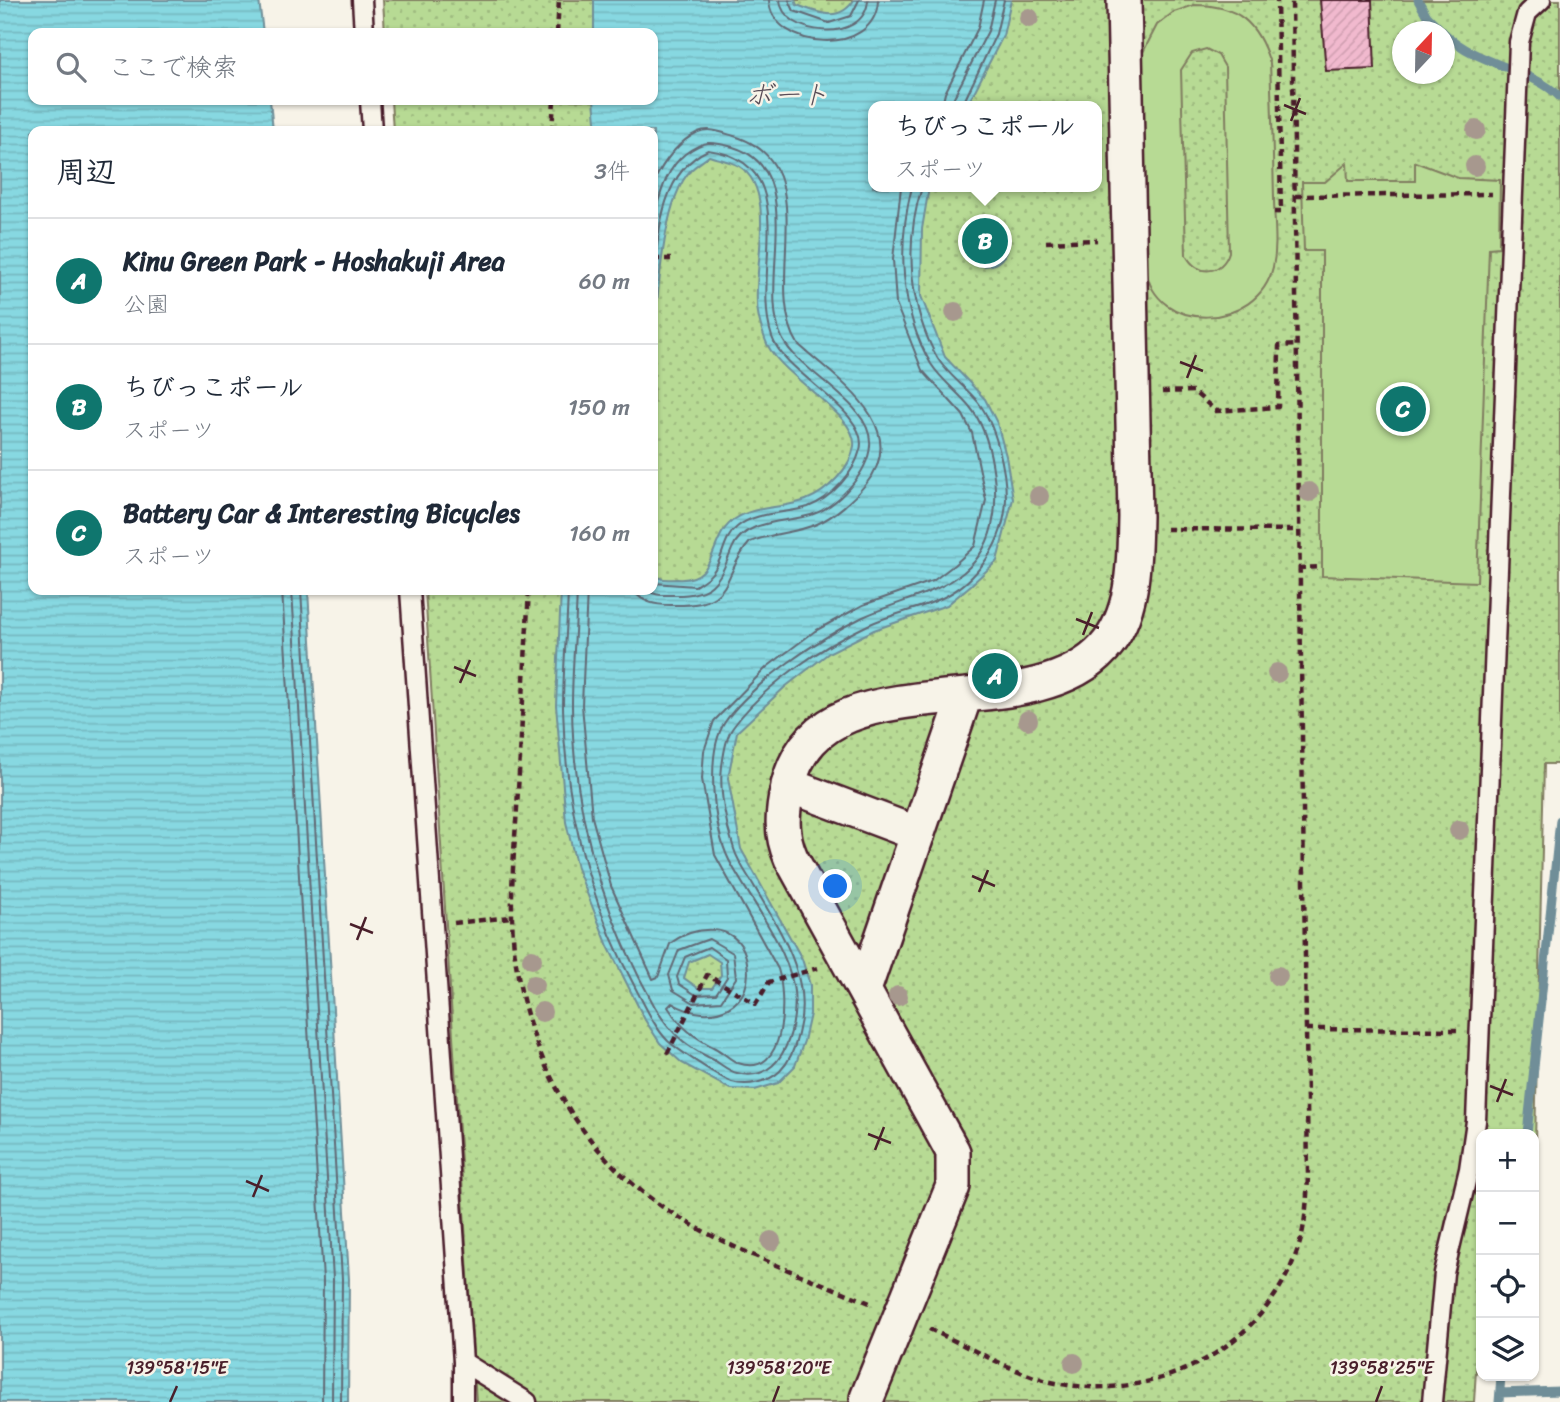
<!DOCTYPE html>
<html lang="ja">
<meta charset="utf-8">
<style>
:root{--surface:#fff;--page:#f6f6f7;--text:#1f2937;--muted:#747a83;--line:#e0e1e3;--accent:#0f766e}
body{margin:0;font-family:Sriracha,"Klee One",sans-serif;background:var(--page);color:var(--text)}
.controls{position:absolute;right:21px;bottom:21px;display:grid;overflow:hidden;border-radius:14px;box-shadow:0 2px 5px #0004}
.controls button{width:63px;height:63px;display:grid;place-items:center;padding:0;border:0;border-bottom:2px solid var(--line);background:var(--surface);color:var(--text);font:35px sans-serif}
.compass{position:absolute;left:1392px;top:21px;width:63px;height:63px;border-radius:50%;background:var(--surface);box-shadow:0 2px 5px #0004;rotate:22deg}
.you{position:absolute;left:836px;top:887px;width:24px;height:24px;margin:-18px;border:5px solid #fff;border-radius:50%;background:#1a73e8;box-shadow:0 0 0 10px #1a73e833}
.badge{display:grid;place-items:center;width:46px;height:46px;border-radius:50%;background:var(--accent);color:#fff;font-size:23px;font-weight:700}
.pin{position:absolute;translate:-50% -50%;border:4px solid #fff;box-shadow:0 2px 7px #0006}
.popup{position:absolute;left:868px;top:101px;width:234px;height:91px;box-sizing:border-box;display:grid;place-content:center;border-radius:14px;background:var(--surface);filter:drop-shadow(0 2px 5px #0005);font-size:23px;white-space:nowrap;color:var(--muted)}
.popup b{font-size:26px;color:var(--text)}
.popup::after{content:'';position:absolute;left:50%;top:100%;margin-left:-14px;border:14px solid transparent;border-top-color:var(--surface)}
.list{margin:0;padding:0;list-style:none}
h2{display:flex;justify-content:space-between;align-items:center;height:91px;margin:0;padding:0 28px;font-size:30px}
h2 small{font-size:23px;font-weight:400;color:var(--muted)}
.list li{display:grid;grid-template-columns:46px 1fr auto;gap:21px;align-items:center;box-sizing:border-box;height:126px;padding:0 28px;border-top:2px solid var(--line)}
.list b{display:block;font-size:26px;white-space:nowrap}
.list p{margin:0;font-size:23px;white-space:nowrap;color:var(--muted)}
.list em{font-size:23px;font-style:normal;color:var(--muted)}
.icon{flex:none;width:38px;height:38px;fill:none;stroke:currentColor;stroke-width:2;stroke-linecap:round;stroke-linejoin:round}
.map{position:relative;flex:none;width:1560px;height:1402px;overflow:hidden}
.search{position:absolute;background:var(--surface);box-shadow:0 2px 5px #0004;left:28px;top:28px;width:630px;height:77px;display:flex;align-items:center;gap:18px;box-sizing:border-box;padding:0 24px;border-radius:14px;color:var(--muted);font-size:26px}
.panel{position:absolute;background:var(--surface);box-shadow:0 2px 5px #0004;left:28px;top:126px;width:630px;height:469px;border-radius:14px}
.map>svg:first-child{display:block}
</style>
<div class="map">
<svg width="1560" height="1402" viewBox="0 0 1560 1402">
<defs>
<pattern id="park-dots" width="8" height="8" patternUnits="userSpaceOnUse" patternTransform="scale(1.75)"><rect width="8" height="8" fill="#b7da94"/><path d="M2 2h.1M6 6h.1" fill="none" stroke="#9fbb80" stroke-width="1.8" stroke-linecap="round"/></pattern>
<pattern id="water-rules" width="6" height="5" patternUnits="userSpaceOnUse" patternTransform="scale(1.75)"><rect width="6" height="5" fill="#87d8e1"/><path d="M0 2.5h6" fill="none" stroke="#76b9c1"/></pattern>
<pattern id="building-hatch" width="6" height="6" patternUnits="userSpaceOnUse" patternTransform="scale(1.75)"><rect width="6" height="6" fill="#f1b9ce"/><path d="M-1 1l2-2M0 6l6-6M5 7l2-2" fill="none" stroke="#d09fb1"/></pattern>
</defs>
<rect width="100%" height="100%" fill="#f7f3e8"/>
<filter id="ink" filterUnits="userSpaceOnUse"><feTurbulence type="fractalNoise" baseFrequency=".0143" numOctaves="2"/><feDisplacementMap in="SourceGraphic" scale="14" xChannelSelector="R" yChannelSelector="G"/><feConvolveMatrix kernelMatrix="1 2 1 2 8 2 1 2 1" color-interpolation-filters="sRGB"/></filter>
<g filter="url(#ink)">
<!-- park -->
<path fill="url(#park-dots)" stroke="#807c60" stroke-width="2" fill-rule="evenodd" d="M383,0h1177v764h-16l-9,378 -1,2v-10h-53v155l-7,113h-998l-51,-812h228v-459h-260l-2,-31h262v-67h-268zM1402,32h42v42h-42zM873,106h224v81h-224z"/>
<!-- garden -->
<path fill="#b7da94" stroke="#807c60" stroke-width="2" fill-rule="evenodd" d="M1194,5c44,0 63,17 76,58 2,45 3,90 4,135 0,23 4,46 -1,69 -15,64 -119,68 -127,1l-8,-206 19,-37 17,-13zM1206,49l12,6 7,12 4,185c-7,23 -32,25 -43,3l-5,-185 11,-17z
M1415,162l43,16 42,2 -1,67 -10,1 -12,334 -155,-6v-325h-18l-2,-69h23l22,-19 1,18h67z"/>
<!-- water -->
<path fill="url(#water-rules)" stroke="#6f8e98" stroke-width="2" fill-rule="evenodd" d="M0,0h259l4,33h-230v67h237l3,31h-240v459h275l41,689 -1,123h-348z
M594,0h201l2,5c22,8 42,18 57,-5h157l-8,36 -36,70h-94v81h56l-7,42 -1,67 24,61 40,42 12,24 9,33 7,43 -16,62 -26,24 -24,20 -73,25 -44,22 -45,35 -48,45 -9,46 13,71 61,110 8,26v29l-6,27 -9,25 -17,17 -23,7 -25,-1 -48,-26 -22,-20 -15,-23 -37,-74 -31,-78 -11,-46 -10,-117 5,-115h92v-16c7,7 15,5 24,5 43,3 30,-42 58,-60 21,-14 48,-10 71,-19 21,-8 45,-32 48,-54 4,-33 -78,-71 -89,-107 -4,-11 -8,-25 -8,-37 -3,-37 20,-112 -18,-136 -8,-5 -21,-7 -30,-10 -6,5 -13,9 -18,14 -30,30 -33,133 -38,176v-215h-56l-3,-31h59v-67h-59zM708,954l12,8 1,13 -9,13h-14l-14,-10 5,-16z
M962 243a23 23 0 1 1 46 0a23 23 0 1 1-46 0Z"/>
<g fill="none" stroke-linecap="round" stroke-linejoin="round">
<!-- shore -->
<path stroke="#626974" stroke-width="2" d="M769,0c2,50 107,59 109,0
M780,0c2,36 85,45 88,0
M789,0l5,11 35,12 22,-7 8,-16
M942,106l3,-13 33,-65 6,-28
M953,106l1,-9 34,-66 7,-31
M962,106l34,-72 8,-34
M969 243a16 16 0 1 1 32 0a16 16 0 1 1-32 0Z
M653,288c5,-47 5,-115 55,-138 98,13 42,122 64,187 12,37 99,75 88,113 -6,23 -28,48 -52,57 -22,7 -52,4 -71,20 -15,12 -13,32 -25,46 -4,5 -11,9 -17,13l-42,-3
M282,590l41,690 -1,122
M292,590l41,689 -1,123
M301,590l41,689 -1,123
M568,590c-1,39 -5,79 -5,118 2,101 26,194 74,283 9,17 18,37 31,50 10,9 52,37 64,41 15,5 37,0 48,-11 10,-10 15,-23 18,-37 15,-56 -17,-101 -44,-148 -7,-12 -16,-24 -20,-37 -8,-24 -15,-58 -12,-83 2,-13 4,-30 12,-40 30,-41 89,-80 134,-101 23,-11 49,-15 72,-26 38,-17 65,-58 66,-100 0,-29 -10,-74 -28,-97 -12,-15 -29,-26 -40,-43 -29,-50 -34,-117 -16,-172
M577,590c-1,38 -5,77 -5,116 1,108 30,207 83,301 14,24 29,38 53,50 10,4 19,14 29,16 48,13 63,-53 56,-88 -8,-42 -44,-87 -64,-125 -16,-31 -24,-108 -4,-138 27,-39 95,-84 138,-105 49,-23 114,-27 129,-91 8,-33 0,-92 -22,-119 -12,-15 -28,-26 -39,-43 -31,-53 -34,-119 -19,-177
M587,590l-5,115 10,112 19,69 42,93 5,-2 12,-33c22,-19 67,-23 76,13 12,50 -34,70 -74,46l-4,4c13,21 26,30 47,41 8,4 15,12 23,15 50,17 48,-68 40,-94l-63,-114 -13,-76 2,-28 10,-30 53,-54 48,-36 48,-26 70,-24 21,-16 21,-19 11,-46 -14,-67 -9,-18 -41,-45 -26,-66 -3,-45 8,-72
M632,590c12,13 22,15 39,15 67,2 48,-28 79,-63 22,-9 46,-9 67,-18 18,-8 37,-25 49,-40 47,-58 -31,-106 -68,-140 -38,-61 29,-180 -64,-208 -11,-3 -24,-9 -36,-4 -21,10 -35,31 -45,51
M647,590c8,6 15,5 25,5 40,1 46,-11 60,-46 12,-30 52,-26 79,-34 26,-8 57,-42 59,-69 4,-42 -71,-73 -88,-108 -26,-54 28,-168 -49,-191 -22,-6 -29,-7 -48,7 -20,16 -25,42 -32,65
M709,939l24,14 3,25 -15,23 -27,2 -21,-13 -4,-15 10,-25z
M709,947l17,12 1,18 -11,17 -20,1 -17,-11 -2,-7 8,-20z"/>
<!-- stream -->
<path stroke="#6f8e98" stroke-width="9" d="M1418,0l9,16 16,16
M1444,33c34,33 87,35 116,64
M1527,1134l33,-314
M1500,1393l60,-2
M1499,1402l2,-26"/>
</g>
<!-- building -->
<path fill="url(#building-hatch)" stroke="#4a1f2b" stroke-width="2" d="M1320,0h52l3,69 -49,2z"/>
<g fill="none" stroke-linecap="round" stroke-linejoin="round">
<defs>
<path id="lane" d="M362,0l2,33
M370,100l2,31
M410,590l53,772v40
M463,1362l64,40
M1432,1402l12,-129 25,-104 7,-48 43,-1079 8,-29 14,-13"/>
<path id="street" d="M788,785l130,49
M864,990l101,-294
M867,1398l86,-212v-34l-162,-294c-11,-25 -9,-45 -3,-72 31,-135 238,-52 316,-138 31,-34 30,-89 31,-132l-11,-516"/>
</defs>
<!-- lane casing -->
<use href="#lane" stroke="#4a1f2b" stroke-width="23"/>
<!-- street casing -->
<use href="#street" stroke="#4a1f2b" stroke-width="38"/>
<!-- path -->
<path stroke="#4a1f2b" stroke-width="4.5" stroke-dasharray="7 5" stroke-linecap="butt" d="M557,33l2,-33
M552,131l2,-31
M1295,196l197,-2
M1274,212h7l-4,-212
M1046,242l51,-2
M653,259h18
M1162,392l31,-1 23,20 62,-4 1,-61 18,-1
M1166,529l132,1
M1298,568l24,-1
M529,590c-4,67 -7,133 -11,200 -2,42 -7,85 -6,127 3,110 52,218 141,283 65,47 146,73 219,104
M454,923l58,-6
M1306,1029l153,1
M667,1054l40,-79 49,29 13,-22 49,-14
M929,1329c37,16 93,49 132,55 104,18 210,-41 240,-145 5,-21 6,-41 7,-63l-16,-1176"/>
<!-- lane -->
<use href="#lane" stroke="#f7f3e8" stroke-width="18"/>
<!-- street -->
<use href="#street" stroke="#f7f3e8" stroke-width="33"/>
</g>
<!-- trees -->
<g fill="#a7988e">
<circle cx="1029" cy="18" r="10"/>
<circle cx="1476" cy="130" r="10"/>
<circle cx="1475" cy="166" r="10"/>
<circle cx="955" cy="312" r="10"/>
<circle cx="1309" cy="492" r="10"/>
<circle cx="1039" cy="496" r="10"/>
<circle cx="1277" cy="673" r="10"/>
<circle cx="1028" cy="720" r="10"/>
<circle cx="1459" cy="830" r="10"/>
<circle cx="532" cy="959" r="10"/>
<circle cx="1278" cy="976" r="10"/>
<circle cx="534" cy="985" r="10"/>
<circle cx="898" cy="996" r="10"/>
<circle cx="542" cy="1012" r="10"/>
<circle cx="771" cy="1241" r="10"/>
<circle cx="1074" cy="1363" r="10"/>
</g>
</g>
<!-- ticks -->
<path fill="none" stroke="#4a1f2b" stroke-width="2.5" d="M1284,105l22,9M1291,121l9,-23M1180,362l23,9M1187,378l9,-23M1076,619l23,9M1083,635l9,-23M454,667l22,9M460,683l10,-23M972,876l23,10M979,892l9,-22M350,924l23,9M357,940l9,-23M1490,1086l23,9M1497,1102l9,-23M868,1134l23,9M875,1150l9,-23M246,1181l23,10M253,1197l9,-22M170,1402l7,-16M773,1402l6,-16M1376,1402l6,-16"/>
<g text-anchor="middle" stroke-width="5" stroke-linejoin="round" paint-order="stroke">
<!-- water labels -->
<g font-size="28" font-style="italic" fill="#594d58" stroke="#f7f3e8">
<text x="787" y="104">ボート</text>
</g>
</g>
<g font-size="18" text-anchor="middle" fill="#4a1f2b" stroke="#f7f3e8" stroke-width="5" stroke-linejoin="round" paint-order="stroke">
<text x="177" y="1374">139°58'15"E</text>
<text x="779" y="1374">139°58'20"E</text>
<text x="1382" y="1374">139°58'25"E</text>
</g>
</svg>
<div class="controls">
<button>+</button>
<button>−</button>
<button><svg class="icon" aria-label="locate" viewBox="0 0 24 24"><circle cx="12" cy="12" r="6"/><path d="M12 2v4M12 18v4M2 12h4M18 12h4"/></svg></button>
<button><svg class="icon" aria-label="layers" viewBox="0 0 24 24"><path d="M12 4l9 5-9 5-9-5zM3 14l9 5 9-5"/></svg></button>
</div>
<svg class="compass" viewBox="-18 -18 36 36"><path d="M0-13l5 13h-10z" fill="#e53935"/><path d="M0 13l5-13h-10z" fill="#747a83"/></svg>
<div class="you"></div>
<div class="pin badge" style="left:995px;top:676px">A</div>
<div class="pin badge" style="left:985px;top:241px">B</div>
<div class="popup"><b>ちびっこポール</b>スポーツ</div>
<div class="pin badge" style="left:1403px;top:409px">C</div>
<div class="search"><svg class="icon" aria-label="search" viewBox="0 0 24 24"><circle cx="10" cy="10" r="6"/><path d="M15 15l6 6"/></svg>ここで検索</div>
<section class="panel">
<h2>周辺<small>3件</small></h2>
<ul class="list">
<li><span class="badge">A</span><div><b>Kinu Green Park - Hoshakuji Area</b><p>公園</p></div><em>60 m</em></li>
<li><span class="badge">B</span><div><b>ちびっこポール</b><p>スポーツ</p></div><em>150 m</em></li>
<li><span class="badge">C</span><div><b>Battery Car &amp; Interesting Bicycles</b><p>スポーツ</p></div><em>160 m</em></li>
</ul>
</section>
</div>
